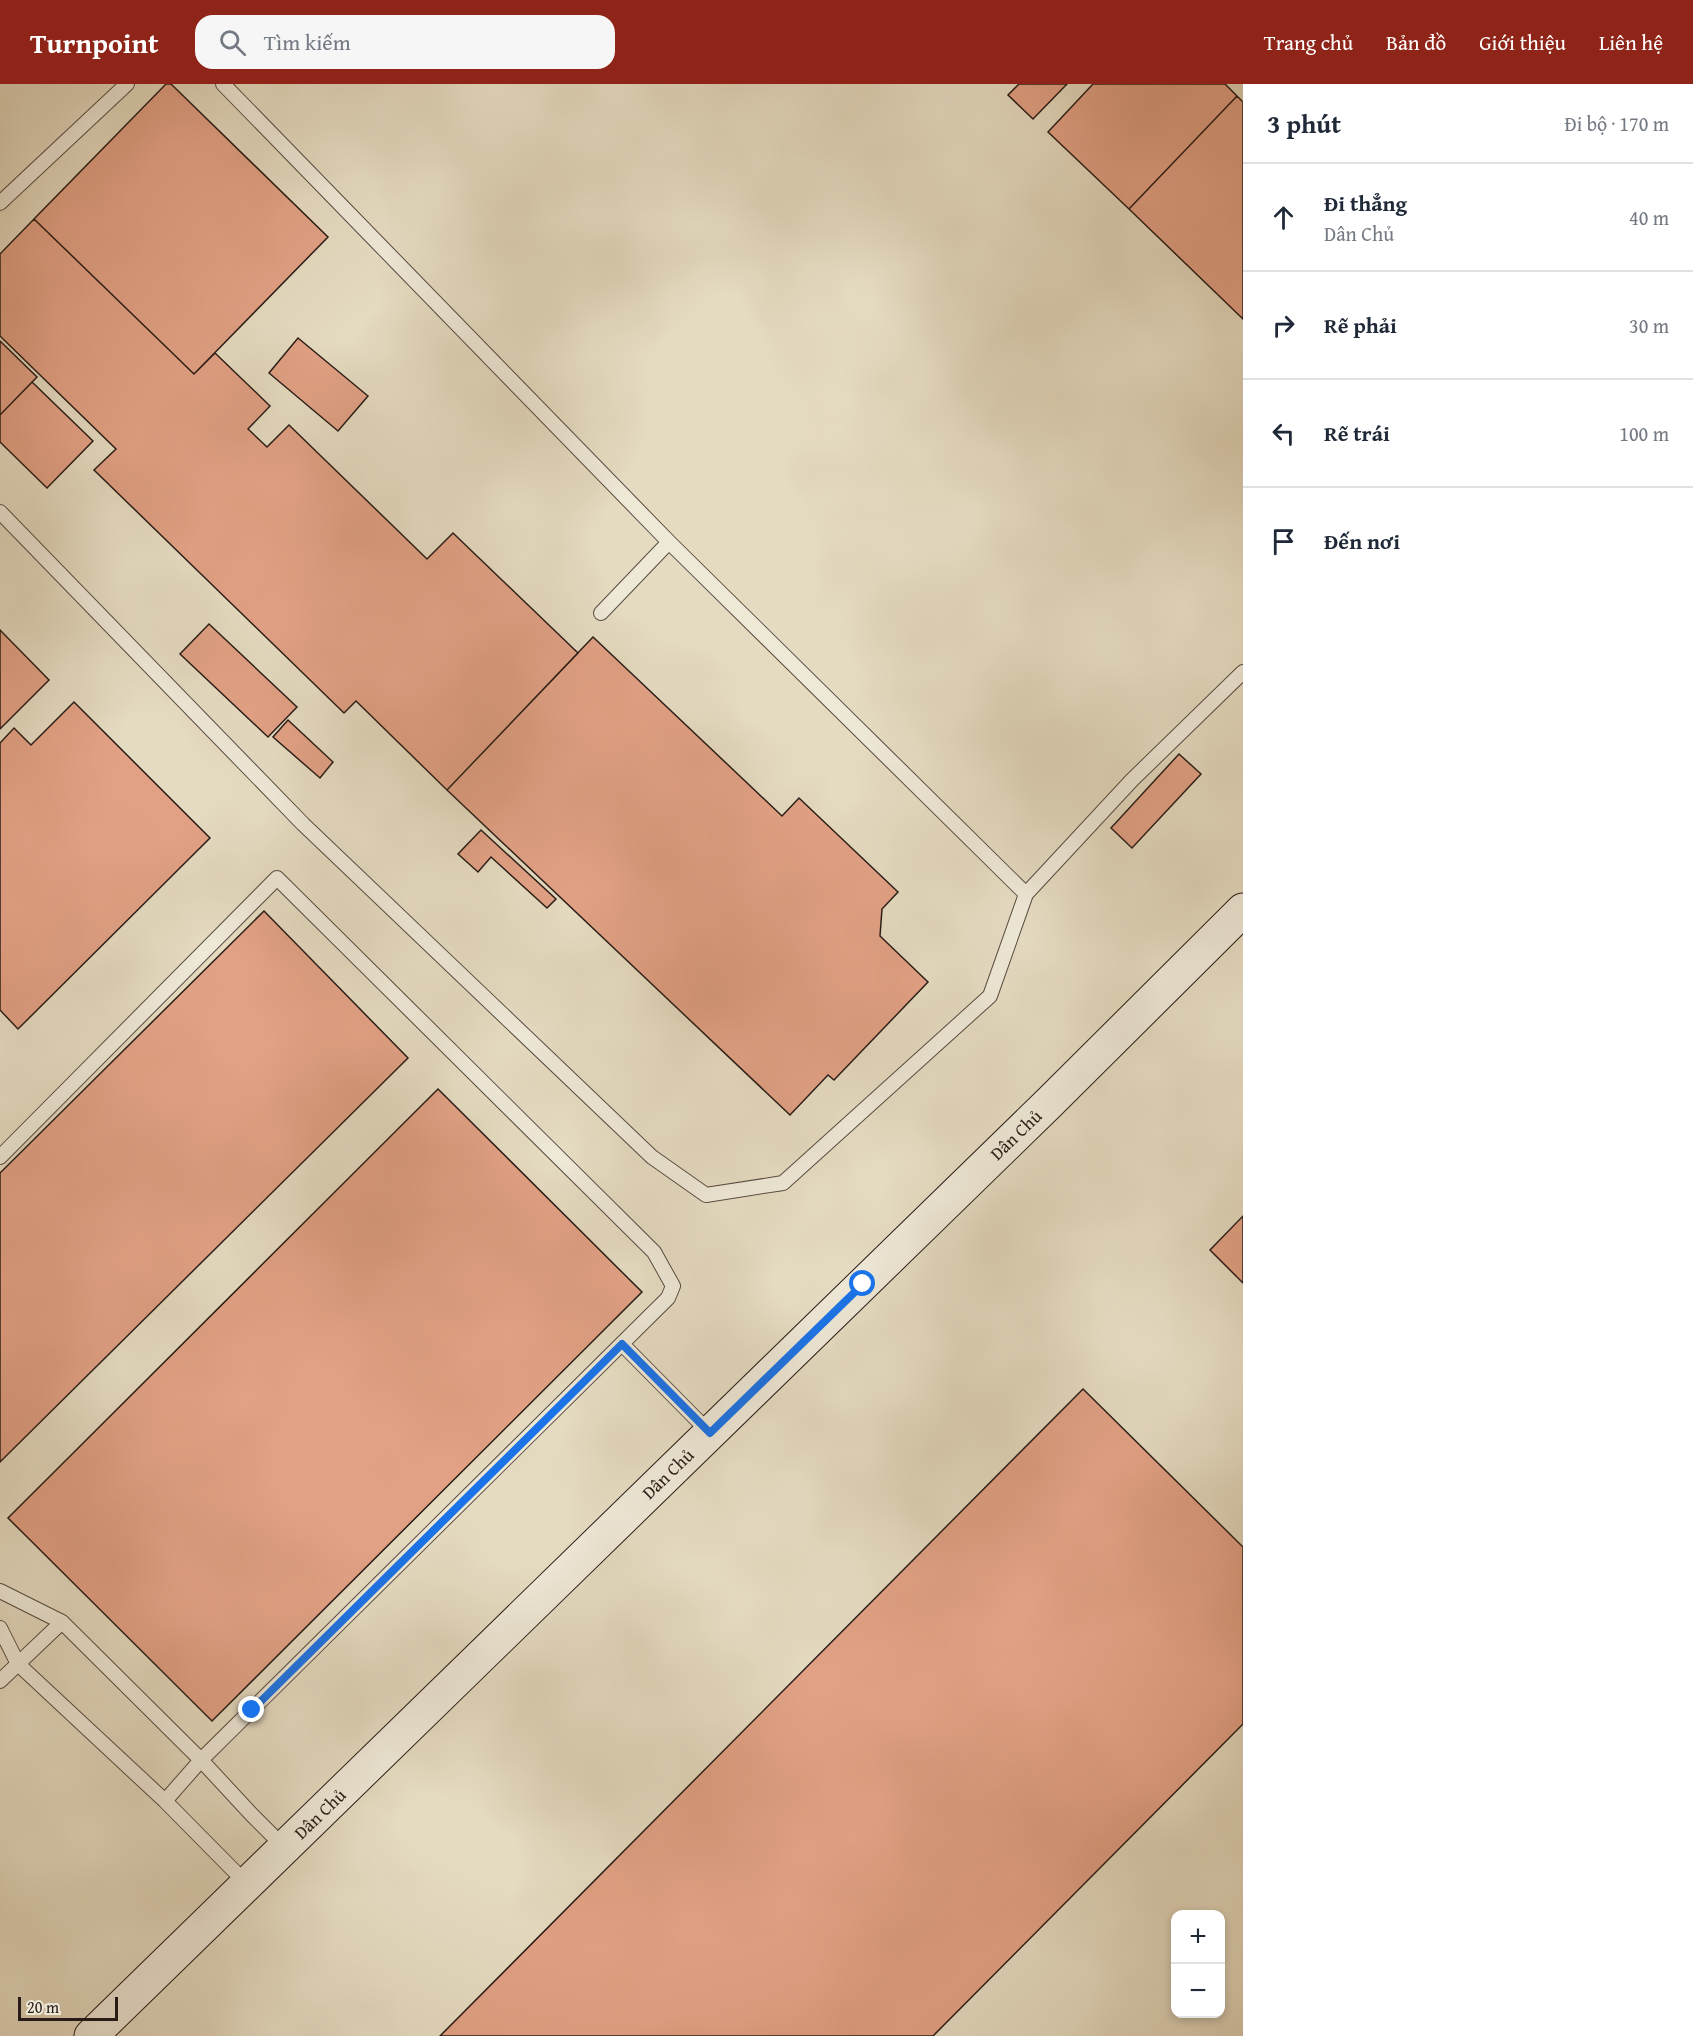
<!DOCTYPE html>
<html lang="vi">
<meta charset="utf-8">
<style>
:root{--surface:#fff;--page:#f6f6f7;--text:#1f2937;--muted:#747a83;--line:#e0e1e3;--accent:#8f2418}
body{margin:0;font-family:"Gentium Book Plus",serif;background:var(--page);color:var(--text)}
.controls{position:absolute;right:18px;bottom:18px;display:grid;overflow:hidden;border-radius:12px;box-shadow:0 3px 9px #0003}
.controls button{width:54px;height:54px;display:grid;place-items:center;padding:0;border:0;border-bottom:2px solid var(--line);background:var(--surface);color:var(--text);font:30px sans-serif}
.scale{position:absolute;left:18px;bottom:15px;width:100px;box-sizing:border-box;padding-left:6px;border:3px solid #291c17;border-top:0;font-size:16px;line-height:21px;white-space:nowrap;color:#291c17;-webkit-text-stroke:4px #eee8d7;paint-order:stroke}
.stop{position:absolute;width:18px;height:18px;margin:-14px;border:4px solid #1a73e8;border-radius:50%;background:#fff}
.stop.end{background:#1a73e8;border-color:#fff;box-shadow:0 2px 6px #0008}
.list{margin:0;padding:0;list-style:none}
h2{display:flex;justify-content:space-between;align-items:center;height:78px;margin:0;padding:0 24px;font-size:26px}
h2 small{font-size:20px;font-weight:400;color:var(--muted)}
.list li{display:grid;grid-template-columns:39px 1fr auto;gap:18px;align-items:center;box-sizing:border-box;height:108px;padding:0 24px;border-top:2px solid var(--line)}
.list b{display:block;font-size:22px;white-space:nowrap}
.list p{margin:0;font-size:20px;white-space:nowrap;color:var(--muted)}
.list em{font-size:20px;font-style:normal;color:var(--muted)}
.icon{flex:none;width:33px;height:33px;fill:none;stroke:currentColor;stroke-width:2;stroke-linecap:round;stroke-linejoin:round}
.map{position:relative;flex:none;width:1243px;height:1952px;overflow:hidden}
header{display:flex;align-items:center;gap:36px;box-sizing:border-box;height:84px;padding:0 30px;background:var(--accent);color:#fff}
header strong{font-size:28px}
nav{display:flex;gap:33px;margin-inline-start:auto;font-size:21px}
.search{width:420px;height:54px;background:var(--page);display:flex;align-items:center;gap:15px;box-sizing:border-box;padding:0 21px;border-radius:18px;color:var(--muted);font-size:22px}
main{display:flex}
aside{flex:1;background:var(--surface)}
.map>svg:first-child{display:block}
</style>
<header>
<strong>Turnpoint</strong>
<div class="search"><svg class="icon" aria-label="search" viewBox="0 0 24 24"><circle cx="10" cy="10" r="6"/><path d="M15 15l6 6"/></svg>Tìm kiếm</div>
<nav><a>Trang chủ</a><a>Bản đồ</a><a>Giới thiệu</a><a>Liên hệ</a></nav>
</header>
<main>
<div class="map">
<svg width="1243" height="1952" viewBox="0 0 1243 1952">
<rect width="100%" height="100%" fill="#e5dbc1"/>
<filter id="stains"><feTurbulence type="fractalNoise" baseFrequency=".00333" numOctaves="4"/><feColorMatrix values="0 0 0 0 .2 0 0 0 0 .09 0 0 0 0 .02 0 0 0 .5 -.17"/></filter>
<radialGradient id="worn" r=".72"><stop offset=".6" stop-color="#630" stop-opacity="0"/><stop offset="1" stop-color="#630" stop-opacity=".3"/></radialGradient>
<!-- building -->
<path fill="#e2a185" stroke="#291c17" stroke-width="1.5" d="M166,0h5l157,153 -134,137 -160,-155z
M1019,0h48l-34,35 -25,-24z
M1093,0h132l12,12 -108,113 -81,-77z
M1237,12l6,6v217l-114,-110z
M34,135l160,155 21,-21 55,53 -22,23 19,18 22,-22 138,134 26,-26 125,120 -131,137 -91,-89 -12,12 -250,-243 22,-21 -116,-113v-82z
M298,254l70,58 -30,35 -69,-58z
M0,257l37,36 -37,38z
M32,298l61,59 -46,47 -47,-46v-27z
M209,540l88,83 -29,30 -88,-83z
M0,546l49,50 -49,49z
M593,553l189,179 17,-18 99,94 -16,17 -2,27 48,46 -94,98 -6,-5 -38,40 -343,-325z
M74,618l136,136 -192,191 -18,-19v-267l14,-15 17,17z
M288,636l45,42 -13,16 -47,-41z
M1179,670l22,20 -69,74 -21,-20z
M481,746l75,69 -9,9 -56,-51 -13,15 -20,-18z
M264,827l144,147 -408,404v-289z
M438,1005l204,203 -430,429 -204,-203z
M1243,1132v67l-33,-33z
M1083,1305l160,158v177l-310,312h-493z"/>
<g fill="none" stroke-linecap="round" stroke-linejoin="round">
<defs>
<path id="service" d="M223,0l446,458 357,352
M0,119l127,-119
M0,428l303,312 349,333 54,38 77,-12 207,-187 36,-102 106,-114 111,-108
M601,529l68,-71
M0,1073l277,-279 377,374 19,34 -5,12 -467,462 -36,41
M622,1260l88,89
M0,1507l62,31 139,138 51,55 33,33
M0,1544l18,36 147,137 82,83
M0,1597l62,-59"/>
<path id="secondary" d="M91,1952l959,-934 193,-192"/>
</defs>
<!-- service casing -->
<use href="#service" stroke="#584c42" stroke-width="16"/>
<!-- secondary casing -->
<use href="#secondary" stroke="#291c17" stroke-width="35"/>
<!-- service -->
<use href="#service" stroke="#eee8d7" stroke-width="14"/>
<!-- secondary -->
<use href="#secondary" stroke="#eee8d7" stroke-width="33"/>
</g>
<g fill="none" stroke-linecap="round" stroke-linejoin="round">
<!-- route -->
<path stroke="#1a73e8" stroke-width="8" d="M252,1626l370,-366 88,89 153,-149"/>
</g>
<g text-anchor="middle" stroke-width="5" stroke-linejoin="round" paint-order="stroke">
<!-- street labels -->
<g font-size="18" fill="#291c17" stroke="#eee8d7">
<text transform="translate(1016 1051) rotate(-44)" y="6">Dân Chủ</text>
<text transform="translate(668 1390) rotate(-44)" y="6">Dân Chủ</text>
<text transform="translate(320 1730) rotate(-44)" y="6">Dân Chủ</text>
</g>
</g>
<rect width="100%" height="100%" filter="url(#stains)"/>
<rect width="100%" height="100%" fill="url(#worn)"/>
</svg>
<div class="controls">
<button>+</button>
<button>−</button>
</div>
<div class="scale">20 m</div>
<div class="stop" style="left:863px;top:1200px"></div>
<div class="stop end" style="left:252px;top:1626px"></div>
</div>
<aside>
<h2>3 phút<small>Đi bộ · 170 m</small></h2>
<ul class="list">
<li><svg class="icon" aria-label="ahead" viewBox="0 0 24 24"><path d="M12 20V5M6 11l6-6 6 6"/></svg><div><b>Đi thẳng</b><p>Dân Chủ</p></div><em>40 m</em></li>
<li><svg class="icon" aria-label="right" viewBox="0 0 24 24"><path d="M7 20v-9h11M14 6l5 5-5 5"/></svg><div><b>Rẽ phải</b></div><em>30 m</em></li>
<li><svg class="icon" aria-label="left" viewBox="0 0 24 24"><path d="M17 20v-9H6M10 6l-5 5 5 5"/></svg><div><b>Rẽ trái</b></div><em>100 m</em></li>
<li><svg class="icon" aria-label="arrive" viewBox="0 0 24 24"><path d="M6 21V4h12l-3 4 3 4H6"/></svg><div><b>Đến nơi</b></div></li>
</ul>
</aside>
</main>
